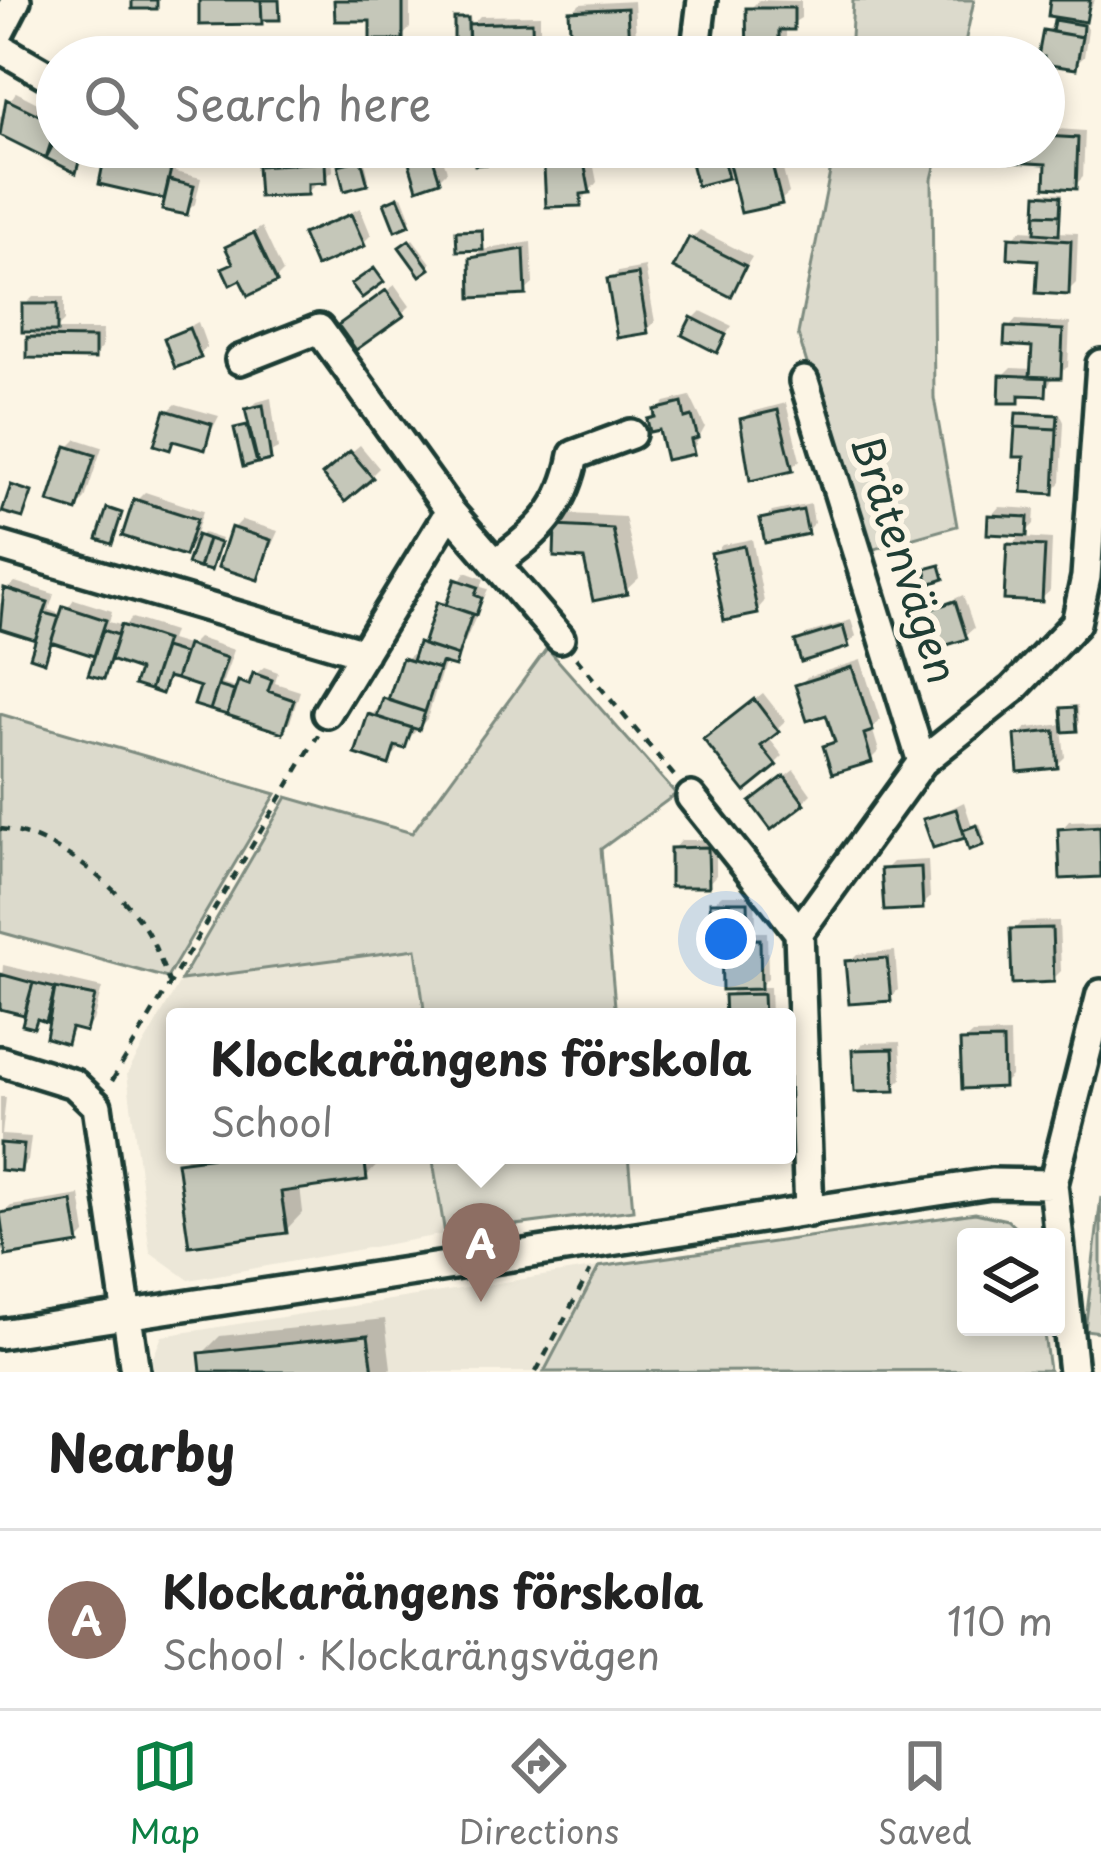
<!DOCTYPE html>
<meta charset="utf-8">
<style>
:root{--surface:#fff;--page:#f6f6f6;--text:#222;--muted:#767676;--line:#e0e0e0;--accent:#0b8043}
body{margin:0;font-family:"Playpen Sans",sans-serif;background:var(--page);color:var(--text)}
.controls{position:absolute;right:36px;bottom:36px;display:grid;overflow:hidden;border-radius:12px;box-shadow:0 6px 18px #0003}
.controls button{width:108px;height:108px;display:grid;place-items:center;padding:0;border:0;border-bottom:3px solid var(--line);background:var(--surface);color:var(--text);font:60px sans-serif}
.you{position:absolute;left:726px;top:939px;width:42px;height:42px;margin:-30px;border:9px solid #fff;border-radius:50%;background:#1a73e8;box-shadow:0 0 0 18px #1a73e833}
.badge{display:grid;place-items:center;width:78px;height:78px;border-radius:50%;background:var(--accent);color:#fff;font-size:39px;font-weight:700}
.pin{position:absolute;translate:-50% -99px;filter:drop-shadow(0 3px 6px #0008)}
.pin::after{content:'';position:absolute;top:63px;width:42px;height:36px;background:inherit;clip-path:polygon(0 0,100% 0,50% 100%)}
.popup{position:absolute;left:166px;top:1008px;width:630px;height:156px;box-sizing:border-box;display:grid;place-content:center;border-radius:12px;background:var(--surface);filter:drop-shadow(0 3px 9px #0005);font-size:39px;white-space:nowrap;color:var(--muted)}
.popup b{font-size:45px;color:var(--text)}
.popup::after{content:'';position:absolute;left:50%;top:100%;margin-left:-24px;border:24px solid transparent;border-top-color:var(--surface)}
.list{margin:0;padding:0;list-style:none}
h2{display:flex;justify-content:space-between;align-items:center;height:156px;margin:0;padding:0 48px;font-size:51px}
h2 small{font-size:39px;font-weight:400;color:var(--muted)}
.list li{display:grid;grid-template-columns:78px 1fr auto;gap:36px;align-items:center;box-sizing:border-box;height:180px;padding:0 48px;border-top:3px solid var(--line)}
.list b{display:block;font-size:45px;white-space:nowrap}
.list p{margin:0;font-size:39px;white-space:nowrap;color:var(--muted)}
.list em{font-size:39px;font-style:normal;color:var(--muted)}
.icon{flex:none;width:66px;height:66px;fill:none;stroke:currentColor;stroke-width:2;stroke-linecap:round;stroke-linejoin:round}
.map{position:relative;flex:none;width:1101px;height:1372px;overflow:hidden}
.search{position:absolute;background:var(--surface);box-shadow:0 6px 18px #0003;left:36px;right:36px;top:36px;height:132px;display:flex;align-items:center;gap:30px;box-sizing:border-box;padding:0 42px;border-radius:66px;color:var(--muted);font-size:45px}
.sheet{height:336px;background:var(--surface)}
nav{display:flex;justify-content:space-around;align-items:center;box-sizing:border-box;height:168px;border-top:3px solid var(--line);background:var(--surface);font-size:33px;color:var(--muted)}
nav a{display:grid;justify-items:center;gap:6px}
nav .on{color:var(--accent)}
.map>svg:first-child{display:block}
</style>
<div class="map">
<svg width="1101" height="1372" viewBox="0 0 1101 1372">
<rect width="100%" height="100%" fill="#fcf5e5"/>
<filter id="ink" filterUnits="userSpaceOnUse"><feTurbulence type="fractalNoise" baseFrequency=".00833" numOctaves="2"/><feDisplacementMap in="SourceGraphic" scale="24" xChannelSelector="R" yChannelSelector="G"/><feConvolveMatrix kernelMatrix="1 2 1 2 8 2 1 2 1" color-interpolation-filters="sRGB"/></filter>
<g filter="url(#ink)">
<!-- built -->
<path fill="#ece7d8" d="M416,949l9,68h-250v138h257l13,79 -256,46 -39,-28 -23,-178 54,-94z
M599,1267l-55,105h-397l15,-36z"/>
<!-- green -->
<path fill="#dcdacc" stroke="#7e8c80" stroke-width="3" d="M853,0h121l-12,57h-112z
M835,147h105l-8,32 2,219 23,128 -93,26 -66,-218z
M547,648l129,146 -75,55 15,168h-191l-9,-68 -235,31 106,-183 125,36z
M0,714l276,80 -109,184 -167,-46z
M432,1155h196l5,55 -188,24z
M1101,1197v135l-16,-2z
M975,1213l32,7 18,17h-59v90h77l6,43 -505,2 55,-105z"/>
<!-- shadow -->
<path fill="#0003" d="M337,0h73v28l-8,9z
M759,0l42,1v17l-15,9v23l-7,7h-29l-1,-47z
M1053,0h42l-13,22 6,7 -4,28 -9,8 -34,-8 5,-25 17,-17z
M634,1l2,36 -8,8 -56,-33 8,-8z
M540,15v31l-8,8 -75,-34 13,-4 1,10 9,-10z
M322,39h19l1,18h-23z
M16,92l41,21v34h31l-12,23 -76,-38v-15z
M1044,128l41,3 -2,46 -9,9 -25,-25 -34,-14h29z
M116,147l35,2 -2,6 29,6 -3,11 26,6 -6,26 -9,8 -18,-15 -66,-15 6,-27z
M439,147l8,24 -8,8 -29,-22 9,-9z
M547,147h43l7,35 -17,21z
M696,147h33l4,16 44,-16 12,46 -9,8 -47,-32 -7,7 -35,-24z
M332,155l1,16 -26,21 -47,-25 9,-8z
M364,158l5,21 -3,4 -25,-17z
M1043,192l20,1 -6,39 21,1 -2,50 -9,9 -26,-35 -29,-18 9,-9 17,1z
M402,196l9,23 -3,3 -18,-21z
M360,208l11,27 -8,8 -57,-8z
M262,227l21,45 -8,8 -49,-11 8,-9 -5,-13z
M484,228l-2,19 -23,-15 4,-3z
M700,230l52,27 -22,36 -39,-54z
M413,239l18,24 -10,9 -18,-25z
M531,242l2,42 -9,8 -51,-33 8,-9z
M645,267l10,55 -8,8 -37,-50 8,-8z
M395,285l15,21 -8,8 -52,3z
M33,297h31v24l-9,9h48l-1,17 -8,9 -64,-18 9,-9 -14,-24z
M701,311l31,15 -16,23 -23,-30z
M1016,320l54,3 -2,44 -14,8 -9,18 -19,-1 -8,8 -15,-24 8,-8 23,1 1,-25 -27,-15z
M198,322l9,25 -8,8 -32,-17z
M690,396l15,31 -13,24 -42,-31 15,-18z
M271,398l7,51 -23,12 -18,-32 14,-6 -3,-13 9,-8z
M786,403l14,57 -9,8 -47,-48 8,-8z
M176,404l43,12 -15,30 -26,-7 -8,8 -3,-35z
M1022,411l38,2 4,9 -3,60 -8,9 -26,-37z
M77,439l25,8 -17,52 -9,9 -7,-61z
M360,445l19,23 -8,8 -37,-9z
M145,492l58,19 -10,32 10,-10 18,6 -11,29 -11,-30 -15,15 -47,-53z
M811,504l3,19 -8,8 -43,-11 9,-8z
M999,507l36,2 -1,15 -13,13 31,2 -2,52 -9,8 -31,-53 13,-13 -32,-17z
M571,514l54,3 14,61 -14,13 -67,-64z
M242,520l36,11 -20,45 -24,-48z
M752,539l12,63 -8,9 -42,-57 8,-9z
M465,572l19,7 -3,8 7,2 -31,71 -12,1 -18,58 -39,42 -17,-45 24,-26 10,-31 22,-16 12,-39 13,-7z
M15,582l39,12 -5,16 14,5 11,-16 38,12 -3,11 15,4 8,-8 41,13 -3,9 20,6 8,-8 36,12 -12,34 16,5 26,-22 14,5 -3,11 25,8 -10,31 -8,8 -84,-27 5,-18 -31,-10 -11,15 -24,-7 5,-15 -28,-10 -11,18 -5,-22 -46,-15 -8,19 -2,-29 -8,8 -34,-11v-23l14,5 2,-6 -16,-6z
M963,595l11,33 -9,8 -37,-25z
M851,620l5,16 -8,9 -50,-3 8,-8z
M861,660l19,60 -8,8 7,23 -8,8 -45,-12 10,-10 -8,-26 -29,-25 8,-9z
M763,693l22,28 -17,16 15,19 -8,8 -60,-33z
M1078,705l1,20 -17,4 3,28 -8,8 -39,-29 8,-8 40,-4 -2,-15z
M794,770l17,24 -8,8 -41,-8z
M964,802l8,24 8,-2 5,15 -18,-5 -32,11 -8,-25z
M1101,820v54l-38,2 -2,-46 8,-9z
M681,840h35v35l-8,9 -35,-35z
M928,860l2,38 -9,8 -36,-36 8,-8z
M722,895h33l1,30 -7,7h18l1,46 -9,9h11l1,30h-43v-21l9,-9 -13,-46 7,-7 -18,-31z
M1059,921l2,50 -8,8 -40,-48 8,-9z
M895,951l3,39 -9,8 -40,-36 8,-8z
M3,965l99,23 -9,33 -8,8 -9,-2 -10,13 -12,-19 -13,-4 -8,8 -5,-12 -28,-7z
M1010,1033l1,43 -8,8 -40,-42 9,-8z
M900,1042l2,37 -9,9 -37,-37 8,-8z
M0,1097h6l-4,38 29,2 -3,24 -8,8 -20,-2z
M189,1155h193l1,4 -17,18 -66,9 3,26 -17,18 -106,-66z
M80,1195l6,38 -8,8 -76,-27 9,-8z
M385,1319l6,49 -4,4h-183l-2,-18 18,-18z"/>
<!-- building -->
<path fill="#c5c7b9" stroke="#1f3d34" stroke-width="3" d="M132,0h25v9h-25z
M199,0h62l1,24 -63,1z
M261,0h18l1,20h-18z
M334,0h69v40h-33v-19h-35z
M1050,0h40l-4,22 -38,-6z
M627,8l2,40 -58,3 -2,-40z
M746,8h48v22h-15v27h-32z
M454,18h14l1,28h-15z
M1054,20l29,5 -1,12 -30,-5z
M532,22l1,35h-64l-1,-33z
M1043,30l39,7 -6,32 -32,-5v-7h-6z
M316,41h23v16h-23z
M6,99l51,25 -11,34 -46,-23z
M1044,136l34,2 -2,51 -31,-2 1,-23 -35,-2 1,-15h32z
M57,137v10h26l-7,26 -30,-15z
M474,147h31l1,16 -31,2z
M543,147h38l9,46 -9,1v12l-35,1z
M720,147l8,31 -31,8 -9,-35z
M430,149l10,32 -23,8 -10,-33z
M130,153l14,3 -1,6 28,7 -7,30 -65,-15 6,-30 23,5z
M769,153l13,51 -41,9 -12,-49z
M361,159l7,26 -24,6 -6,-26z
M325,162l1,21 -18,1v11l-49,2 -2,-31z
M169,180l25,6 -7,29 -25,-5z
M1037,194l24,2 -1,19 -24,-1z
M398,197l12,28 -15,6 -11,-28z
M351,214l14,32 -49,21 -14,-33z
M1036,214l24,1 -1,20 -24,-2z
M482,230l1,20 -26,1 -1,-20z
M254,233l23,49 -29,14 -8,-16 -10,5 -8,-17 11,-5 -8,-16z
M689,237l57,29 -15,31 -58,-29z
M1009,237l62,4 -2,54 -33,-2 2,-33 -30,-2z
M409,240l21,29 -10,7 -21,-29z
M524,249l2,46 -55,3 -1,-40z
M374,268l10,14 -22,16 -11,-14z
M638,274l10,59 -31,5 -10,-59z
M386,290l18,26 -48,34 -18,-25z
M22,304h35v28h-35z
M691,317l35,18 -9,18 -35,-18z
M1005,327l58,3 -2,48 -31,-1 2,-30 -28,-2z
M189,328l12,30 -26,10 -11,-30z
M27,337l68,1v21l-68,-1z
M1000,375l47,2 -1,19 -27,-1v8h-20z
M682,403l3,15 7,-2 6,22 -7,2 3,14 -28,6 -7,-30 -9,2 -3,-13 8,-2 -1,-7z
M263,405l8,55 -13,3 -13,-54z
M165,410l47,14 -7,26 -32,-9 -3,9 -16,-5z
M778,410l15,61 -43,10 -10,-62z
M1016,413l42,2 -1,14 -42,-2z
M247,425l10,38 -14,4 -9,-39z
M1015,427l42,2 -3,65 -32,-2 2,-35h-11z
M66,446l29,9 -18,56 -29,-9z
M350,451l23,27 -28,24 -23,-27z
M11,485l21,7 -9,26 -21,-6z
M134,499l63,20 -12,37 -63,-20z
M107,508l15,5 -10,31 -15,-5z
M803,510l5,24 -43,9 -5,-24z
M988,515l40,2 -1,19 -40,-2z
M555,526l58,3 14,65 -34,7 -9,-42 -30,-2z
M231,527l40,13 -13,40 -40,-13z
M197,535l11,4 -9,29 -12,-4z
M208,539l12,4 -9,28 -12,-3z
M1007,544l38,2 -3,56 -38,-2z
M744,546l14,68 -34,7 -13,-68z
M940,565l4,14 -15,5 -4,-15z
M455,579l23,8 -3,8 7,3 -6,17 -30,-10z
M4,588l44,14 -13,38 -35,-11z
M955,601l12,38 -30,9 -12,-37z
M437,602l35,12 -14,42 -35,-11z
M63,606l43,14 -12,36 -43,-14z
M44,613l15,4 -14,45 -15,-5z
M121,625l45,15 -16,50 -16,-5 5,-15 -29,-10z
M843,626l6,21 -48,15 -6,-21z
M103,630l15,5 -14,44 -16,-4z
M418,643l40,13 -3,11 -14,-4 -2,6 -27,-8z
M187,645l40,13 -17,52 -16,-5 6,-18 -24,-8z
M164,648l20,6 -8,25 -8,-2 -6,17 -12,-4z
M402,658l37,11 -14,43 -37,-12z
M852,667l21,64 -9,3 8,28 -40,12 -9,-28 12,-4 -9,-27 -19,6 -12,-36z
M253,673l19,7 -4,11 26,9 -11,33 -56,-18 11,-34 11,4z
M218,686l16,5 -7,24 -17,-5z
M383,698l42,14 -6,18 -42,-13z
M754,699l25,33 -18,14 16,20 -32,26 -42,-53z
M1075,707l2,24 -14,1 -2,-24z
M368,714l44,14 -7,21 -10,-3 -6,19 -34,-11z
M1055,731l3,37 -40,4 -3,-37z
M784,776l21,28 -34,26 -21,-28z
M956,809l9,29 -32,10 -10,-29z
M977,825l7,20 -15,5 -6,-20z
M1100,826l1,51 -41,2 -2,-50z
M708,847l1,40h-39v-39z
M921,867l2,42 -39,2 -3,-42z
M710,902h38l1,35h-38z
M1052,928l2,54 -42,2 -2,-55z
M760,939l1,50 -39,1 -1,-50z
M887,958l4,43 -42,3 -4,-43z
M0,974l33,9 -9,32 -24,-6z
M33,983l22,5 -9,34 -9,-3 -3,9 -12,-3z
M55,988l40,8 -9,36 -15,-4 -4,16 -21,-6z
M763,994l1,23h-39l-1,-22z
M1003,1040l1,47 -42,2 -2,-48z
M893,1049l2,42 -41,1 -2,-42z
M0,1143l24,2 -3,27 -21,-2z
M230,1155h134l3,25 -86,12 6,41 -98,13 -12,-84z
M72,1201l7,43 -73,12 -6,-43z
M368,1335l5,37h-172l-2,-19z"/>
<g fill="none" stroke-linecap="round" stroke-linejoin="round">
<defs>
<path id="minor" d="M0,31l16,-31
M0,48l57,33
M695,57l7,-57
M240,360l79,-31 131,182 110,127
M804,381l118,381
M0,546l364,107
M495,563c44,-30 69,-55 79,-108l57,-21
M327,713l123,-202
M691,797l108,135
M0,1061l74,23 23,22 38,266
M809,1212l-10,-280 123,-170 91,-73 63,-66 10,-46 15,-213
M0,1334l991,-151 62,1
M1073,1372l-20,-188 48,-190"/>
</defs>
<!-- minor casing -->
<use href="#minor" stroke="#1f3d34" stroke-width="36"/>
<!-- path -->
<path stroke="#1f3d34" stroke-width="4.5" stroke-dasharray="9 9" stroke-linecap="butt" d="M576,658l100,120
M0,829c52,5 119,56 146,101 10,16 16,35 23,52
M112,1081l206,-346
M536,1372l54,-101"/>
<!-- minor -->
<use href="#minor" stroke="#fcf5e5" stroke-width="27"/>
</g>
</g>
<g text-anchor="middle" stroke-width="12" stroke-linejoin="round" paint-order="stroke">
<!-- street labels -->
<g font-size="42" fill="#1f3d34" stroke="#fcf5e5">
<text transform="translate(904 559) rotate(72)" y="15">Bråtenvägen</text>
</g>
</g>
</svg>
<div class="controls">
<button><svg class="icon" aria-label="layers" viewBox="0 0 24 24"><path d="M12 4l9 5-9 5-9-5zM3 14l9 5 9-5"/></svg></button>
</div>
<div class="you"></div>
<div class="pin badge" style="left:481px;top:1302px;background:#8d6e63">A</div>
<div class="popup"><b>Klockarängens förskola</b>School</div>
<div class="search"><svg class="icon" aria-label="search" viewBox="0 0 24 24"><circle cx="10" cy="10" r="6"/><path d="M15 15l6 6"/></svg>Search here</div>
</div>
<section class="sheet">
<h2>Nearby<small></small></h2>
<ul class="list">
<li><span class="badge" style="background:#8d6e63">A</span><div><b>Klockarängens förskola</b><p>School · Klockarängsvägen</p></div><em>110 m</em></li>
</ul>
</section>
<nav>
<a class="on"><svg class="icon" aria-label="map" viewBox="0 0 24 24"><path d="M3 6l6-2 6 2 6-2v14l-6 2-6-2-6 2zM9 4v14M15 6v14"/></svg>Map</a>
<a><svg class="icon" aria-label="directions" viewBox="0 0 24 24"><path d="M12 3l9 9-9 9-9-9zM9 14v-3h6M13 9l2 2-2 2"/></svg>Directions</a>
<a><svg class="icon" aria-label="saved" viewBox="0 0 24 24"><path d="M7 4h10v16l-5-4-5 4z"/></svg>Saved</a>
</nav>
